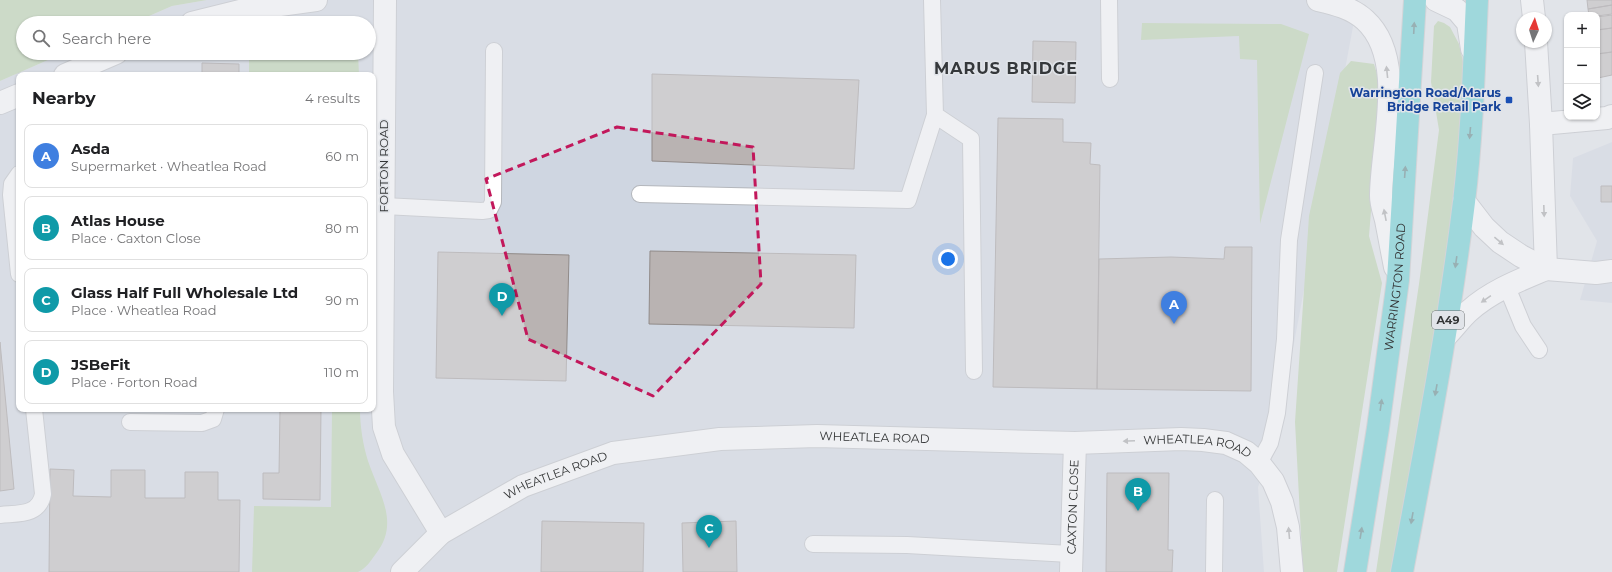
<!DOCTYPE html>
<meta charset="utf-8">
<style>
:root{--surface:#fff;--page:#f2f2f2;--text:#202124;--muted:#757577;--line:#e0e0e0;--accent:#1a73e8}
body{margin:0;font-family:Montserrat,sans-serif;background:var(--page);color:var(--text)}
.controls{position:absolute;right:12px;top:12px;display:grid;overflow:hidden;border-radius:8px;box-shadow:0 1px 3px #0004}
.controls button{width:36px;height:36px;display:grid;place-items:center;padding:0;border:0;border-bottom:1px solid var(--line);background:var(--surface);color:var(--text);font:20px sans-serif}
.compass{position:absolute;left:1516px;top:12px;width:36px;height:36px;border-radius:50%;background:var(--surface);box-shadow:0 1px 3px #0004;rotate:4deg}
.you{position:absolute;left:948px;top:259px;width:14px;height:14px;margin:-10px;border:3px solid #fff;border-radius:50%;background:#1a73e8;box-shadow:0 0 0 6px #1a73e833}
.badge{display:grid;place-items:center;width:26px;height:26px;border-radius:50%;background:var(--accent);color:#fff;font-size:13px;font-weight:700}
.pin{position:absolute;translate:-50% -33px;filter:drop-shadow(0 1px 2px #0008)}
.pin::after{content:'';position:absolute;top:21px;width:14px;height:12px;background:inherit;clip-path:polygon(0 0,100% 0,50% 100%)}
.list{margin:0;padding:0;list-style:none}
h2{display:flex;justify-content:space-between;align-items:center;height:52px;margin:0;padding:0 16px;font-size:17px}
h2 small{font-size:13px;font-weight:400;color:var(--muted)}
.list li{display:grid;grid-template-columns:26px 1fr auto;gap:12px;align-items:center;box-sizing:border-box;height:64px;margin:0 8px 8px;padding:0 8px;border:1px solid var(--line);border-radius:8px}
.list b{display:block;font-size:15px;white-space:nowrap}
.list p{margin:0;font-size:13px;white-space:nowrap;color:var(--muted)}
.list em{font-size:13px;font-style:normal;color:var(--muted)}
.icon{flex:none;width:22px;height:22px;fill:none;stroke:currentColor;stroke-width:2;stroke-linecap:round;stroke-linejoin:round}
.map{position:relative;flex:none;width:1612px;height:572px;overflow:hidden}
.search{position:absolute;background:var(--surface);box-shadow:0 1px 3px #0004;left:16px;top:16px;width:360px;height:44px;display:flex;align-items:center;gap:10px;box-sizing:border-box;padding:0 14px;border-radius:22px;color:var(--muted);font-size:15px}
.panel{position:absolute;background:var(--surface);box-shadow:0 1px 3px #0004;left:16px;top:72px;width:360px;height:340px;border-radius:8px}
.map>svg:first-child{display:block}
</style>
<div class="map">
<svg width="1612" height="572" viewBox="0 0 1612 572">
<rect width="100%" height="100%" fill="#e1e4e9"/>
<!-- built -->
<path fill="#cfd6e1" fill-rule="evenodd" d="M207,0h1151l-82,440 -18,47 6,85h-1264v-491l64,-28h305v-30h-236l39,-17zM19,75h354v334h-354z
M1612,142v161l-32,-3 17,-59 -27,-45 3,-38z"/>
<!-- green -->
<path fill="#b2ce9f" d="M0,0h207l-35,6 -39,17h-110v30h41l-64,28z
M249,21l77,1 3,1h-80z
M1438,21l6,2 6,4 9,17 7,31 -8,111 -20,155 -45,231h-17l43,-288 20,-154 -8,-48 3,-56z
M1142,23l139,1 28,10 -49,190 -3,-164 -17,-1 -1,-23 -98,4z
M249,53h109l1,22h-110z
M1351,61l23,3 7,23 -12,149 13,47 -45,289h-34l-8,-150 14,-206 31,-143z
M332,409h28c0,17 3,36 8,52 11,33 33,62 7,94 -5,7 -9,13 -17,17h-106l2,-66 77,1z"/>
<!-- building -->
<path fill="#b9b3b2" stroke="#918b89" d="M1587,0h25v5l-24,4z
M1612,5v9l-15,2v-1h-8l-1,-6z
M1612,15v13l-15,2v-13z
M1612,28v24l-15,2v-24z
M1033,41l43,1 -1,61 -43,-1z
M1612,52v23l-14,3 -1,-24z
M202,63l37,1v11h-37z
M652,74l207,6 -5,89 -202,-8z
M998,118l65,1v23l28,1 -1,21 10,1 -3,224 -104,-2z
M1601,186h11v16h-11z
M1225,247h27l-1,144 -154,-2 2,-130 72,-2 53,2z
M650,251l206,4 -2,73 -205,-4z
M438,252l131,3 -3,126 -130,-3z
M0,342l14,147 -14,2z
M280,409h41l-1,91 -57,-1v-26h16z
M50,469l24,1 -1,26 38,1v-27h34v28h40v-26h33v28h22l-1,72h-190z
M1107,473h62l-1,77h5l-1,22h-66z
M542,521l102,2 -1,49h-102z
M736,521l1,51h-54l-1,-49z"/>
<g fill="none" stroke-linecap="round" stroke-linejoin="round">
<defs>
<path id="lane" d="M1109,0l1,79
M935,115l36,24 3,232
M19,174l-7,10 -1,11 8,79
M640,194l268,6 27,-85 -3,-115
M384,206l98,5 7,-1 4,-8 1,-151
M1507,287l16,39 16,24
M130,422l72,1 11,-4 3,-10
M1259,463l11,-20 7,-30 8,-74 4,-99 26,-167
M0,515c18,-2 39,1 43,-21l-9,-85
M813,544l94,1 163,9
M1214,572l1,-72"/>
<g id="street">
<path d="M385,0l-3,392 2,35 9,27 48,79"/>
<path d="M1318,0c17,4 34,8 47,20 43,39 16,125 16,176 0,8 3,16 5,24 3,16 6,32 9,47"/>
<path d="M1436,0l21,10 11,13 4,26"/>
<path d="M1532,0l2,18"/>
<path d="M192,23l52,-13 72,-10"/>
<path d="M1536,42l5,82 5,145"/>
<path d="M65,75l51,-22"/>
<path d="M0,103l19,-8"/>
<path d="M1541,124l66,-6 5,-2"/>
<path d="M1464,201l20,26 16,15 21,14 25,13 50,4 16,-2"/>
<path d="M1446,336c8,-8 15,-18 23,-25 22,-20 51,-31 77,-42"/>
<path id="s1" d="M402,572l39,-39 82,-47 90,-33 107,-14 97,-3 258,7 106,-4 22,1 23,3 20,9 13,11 14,18 9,21 6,25 4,45"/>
<path id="s2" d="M1071,572l4,-129"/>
</g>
<g id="highway">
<path id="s3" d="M1355,572l23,-144 20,-148 17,-280"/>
<path d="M1402,572c23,-123 47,-246 62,-370 8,-67 10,-135 13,-202"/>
</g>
</defs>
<!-- lane casing -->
<use href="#lane" stroke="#b4b7bc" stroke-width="18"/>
<!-- street casing -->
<use href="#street" stroke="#b4b7bc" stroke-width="24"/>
<!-- highway casing -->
<use href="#highway" stroke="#c2c2c3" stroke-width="24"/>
<!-- lane -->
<use href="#lane" stroke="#fff" stroke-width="16"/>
<!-- street -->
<use href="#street" stroke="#fff" stroke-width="22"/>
<!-- highway -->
<use href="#highway" stroke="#4fcacd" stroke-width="22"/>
</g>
<!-- one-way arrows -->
<defs><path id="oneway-solid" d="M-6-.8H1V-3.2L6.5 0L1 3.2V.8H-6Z"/></defs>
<g fill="#3e7172">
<use href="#oneway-solid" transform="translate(1414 28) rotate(-87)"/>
<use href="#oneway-solid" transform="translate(1470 133) rotate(95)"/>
<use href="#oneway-solid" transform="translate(1405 172) rotate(-86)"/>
<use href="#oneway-solid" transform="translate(1456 262) rotate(98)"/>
<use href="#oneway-solid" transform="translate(1436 390) rotate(100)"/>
<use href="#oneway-solid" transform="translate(1381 405) rotate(-82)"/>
<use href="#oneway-solid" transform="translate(1412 518) rotate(100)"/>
<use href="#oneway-solid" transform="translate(1361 533) rotate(-81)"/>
</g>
<g fill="#999a9a">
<use href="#oneway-solid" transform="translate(1387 72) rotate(-96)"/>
<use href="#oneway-solid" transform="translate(1538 81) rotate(86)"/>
<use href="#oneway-solid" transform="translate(1544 211) rotate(88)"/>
<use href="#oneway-solid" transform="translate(1385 215) rotate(-101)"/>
<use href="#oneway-solid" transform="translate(1499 241) rotate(40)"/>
<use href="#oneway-solid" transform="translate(1486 299) rotate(145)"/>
<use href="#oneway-solid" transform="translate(1129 441) rotate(178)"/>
<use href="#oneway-solid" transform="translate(1289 533) rotate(-95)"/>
</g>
<!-- marked area -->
<path d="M0 0H1612V572H0ZM617,127l136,20 8,137 -108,112 -125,-57 -42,-160z" fill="#e1e4e9" fill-opacity=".55" fill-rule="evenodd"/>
<path fill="none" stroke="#c2185b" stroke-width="3" stroke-dasharray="8 5" stroke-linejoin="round" d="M617,127l136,20 8,137 -108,112 -125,-57 -42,-160z"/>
<!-- markers -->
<rect fill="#1a4fb4" stroke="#e1e4e9" stroke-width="1.5" x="1505" y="96" width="8" height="8" rx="2"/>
<g text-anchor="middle" stroke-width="3" stroke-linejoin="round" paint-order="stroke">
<!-- shield labels -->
<rect fill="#e1e4e9" stroke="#676a6c" stroke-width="1" x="1432" y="311" width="32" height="18" rx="3"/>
<g font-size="11" font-weight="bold" fill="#333536">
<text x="1448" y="324">A49</text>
</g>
<!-- transit labels -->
<g font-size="12" font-weight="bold" fill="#164399" stroke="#e1e4e9" text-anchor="end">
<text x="1501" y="97">Warrington Road/Marus<tspan x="1501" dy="14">Bridge Retail Park</tspan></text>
</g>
<!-- street labels -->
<g font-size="12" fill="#333536" stroke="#e1e4e9">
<text transform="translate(384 166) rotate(-90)" y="4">FORTON ROAD</text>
<text dy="4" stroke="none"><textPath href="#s3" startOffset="288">WARRINGTON ROAD</textPath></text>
<text dy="4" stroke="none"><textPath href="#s1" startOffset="508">WHEATLEA ROAD</textPath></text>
<text dy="4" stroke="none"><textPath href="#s1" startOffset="832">WHEATLEA ROAD</textPath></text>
<text dy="4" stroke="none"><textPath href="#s1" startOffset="184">WHEATLEA ROAD</textPath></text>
<text dy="4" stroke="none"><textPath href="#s2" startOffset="65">CAXTON CLOSE</textPath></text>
</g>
<!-- district labels -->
<g font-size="16" font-weight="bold" letter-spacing="1" fill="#35383b" stroke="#e1e4e9">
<text x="1006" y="74">MARUS BRIDGE</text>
</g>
</g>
</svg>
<div class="controls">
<button>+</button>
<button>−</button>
<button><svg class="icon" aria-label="layers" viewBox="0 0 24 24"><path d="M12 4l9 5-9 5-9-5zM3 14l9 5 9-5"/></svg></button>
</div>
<svg class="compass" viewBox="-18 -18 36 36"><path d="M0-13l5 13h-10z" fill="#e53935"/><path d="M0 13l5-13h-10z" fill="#757577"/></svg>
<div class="you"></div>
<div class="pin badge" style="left:1174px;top:324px;background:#3f7fe0">A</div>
<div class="pin badge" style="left:1138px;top:511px;background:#0f9aa8">B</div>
<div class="pin badge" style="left:709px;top:548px;background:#0f9aa8">C</div>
<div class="pin badge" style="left:502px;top:316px;background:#0f9aa8">D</div>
<div class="search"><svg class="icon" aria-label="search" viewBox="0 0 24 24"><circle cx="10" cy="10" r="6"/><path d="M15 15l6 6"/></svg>Search here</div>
<section class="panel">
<h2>Nearby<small>4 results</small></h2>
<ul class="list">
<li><span class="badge" style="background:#3f7fe0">A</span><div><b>Asda</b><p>Supermarket · Wheatlea Road</p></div><em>60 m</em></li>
<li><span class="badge" style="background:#0f9aa8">B</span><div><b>Atlas House</b><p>Place · Caxton Close</p></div><em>80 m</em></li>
<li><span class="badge" style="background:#0f9aa8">C</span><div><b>Glass Half Full Wholesale Ltd</b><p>Place · Wheatlea Road</p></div><em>90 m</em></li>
<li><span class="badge" style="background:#0f9aa8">D</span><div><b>JSBeFit</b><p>Place · Forton Road</p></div><em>110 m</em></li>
</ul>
</section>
</div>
